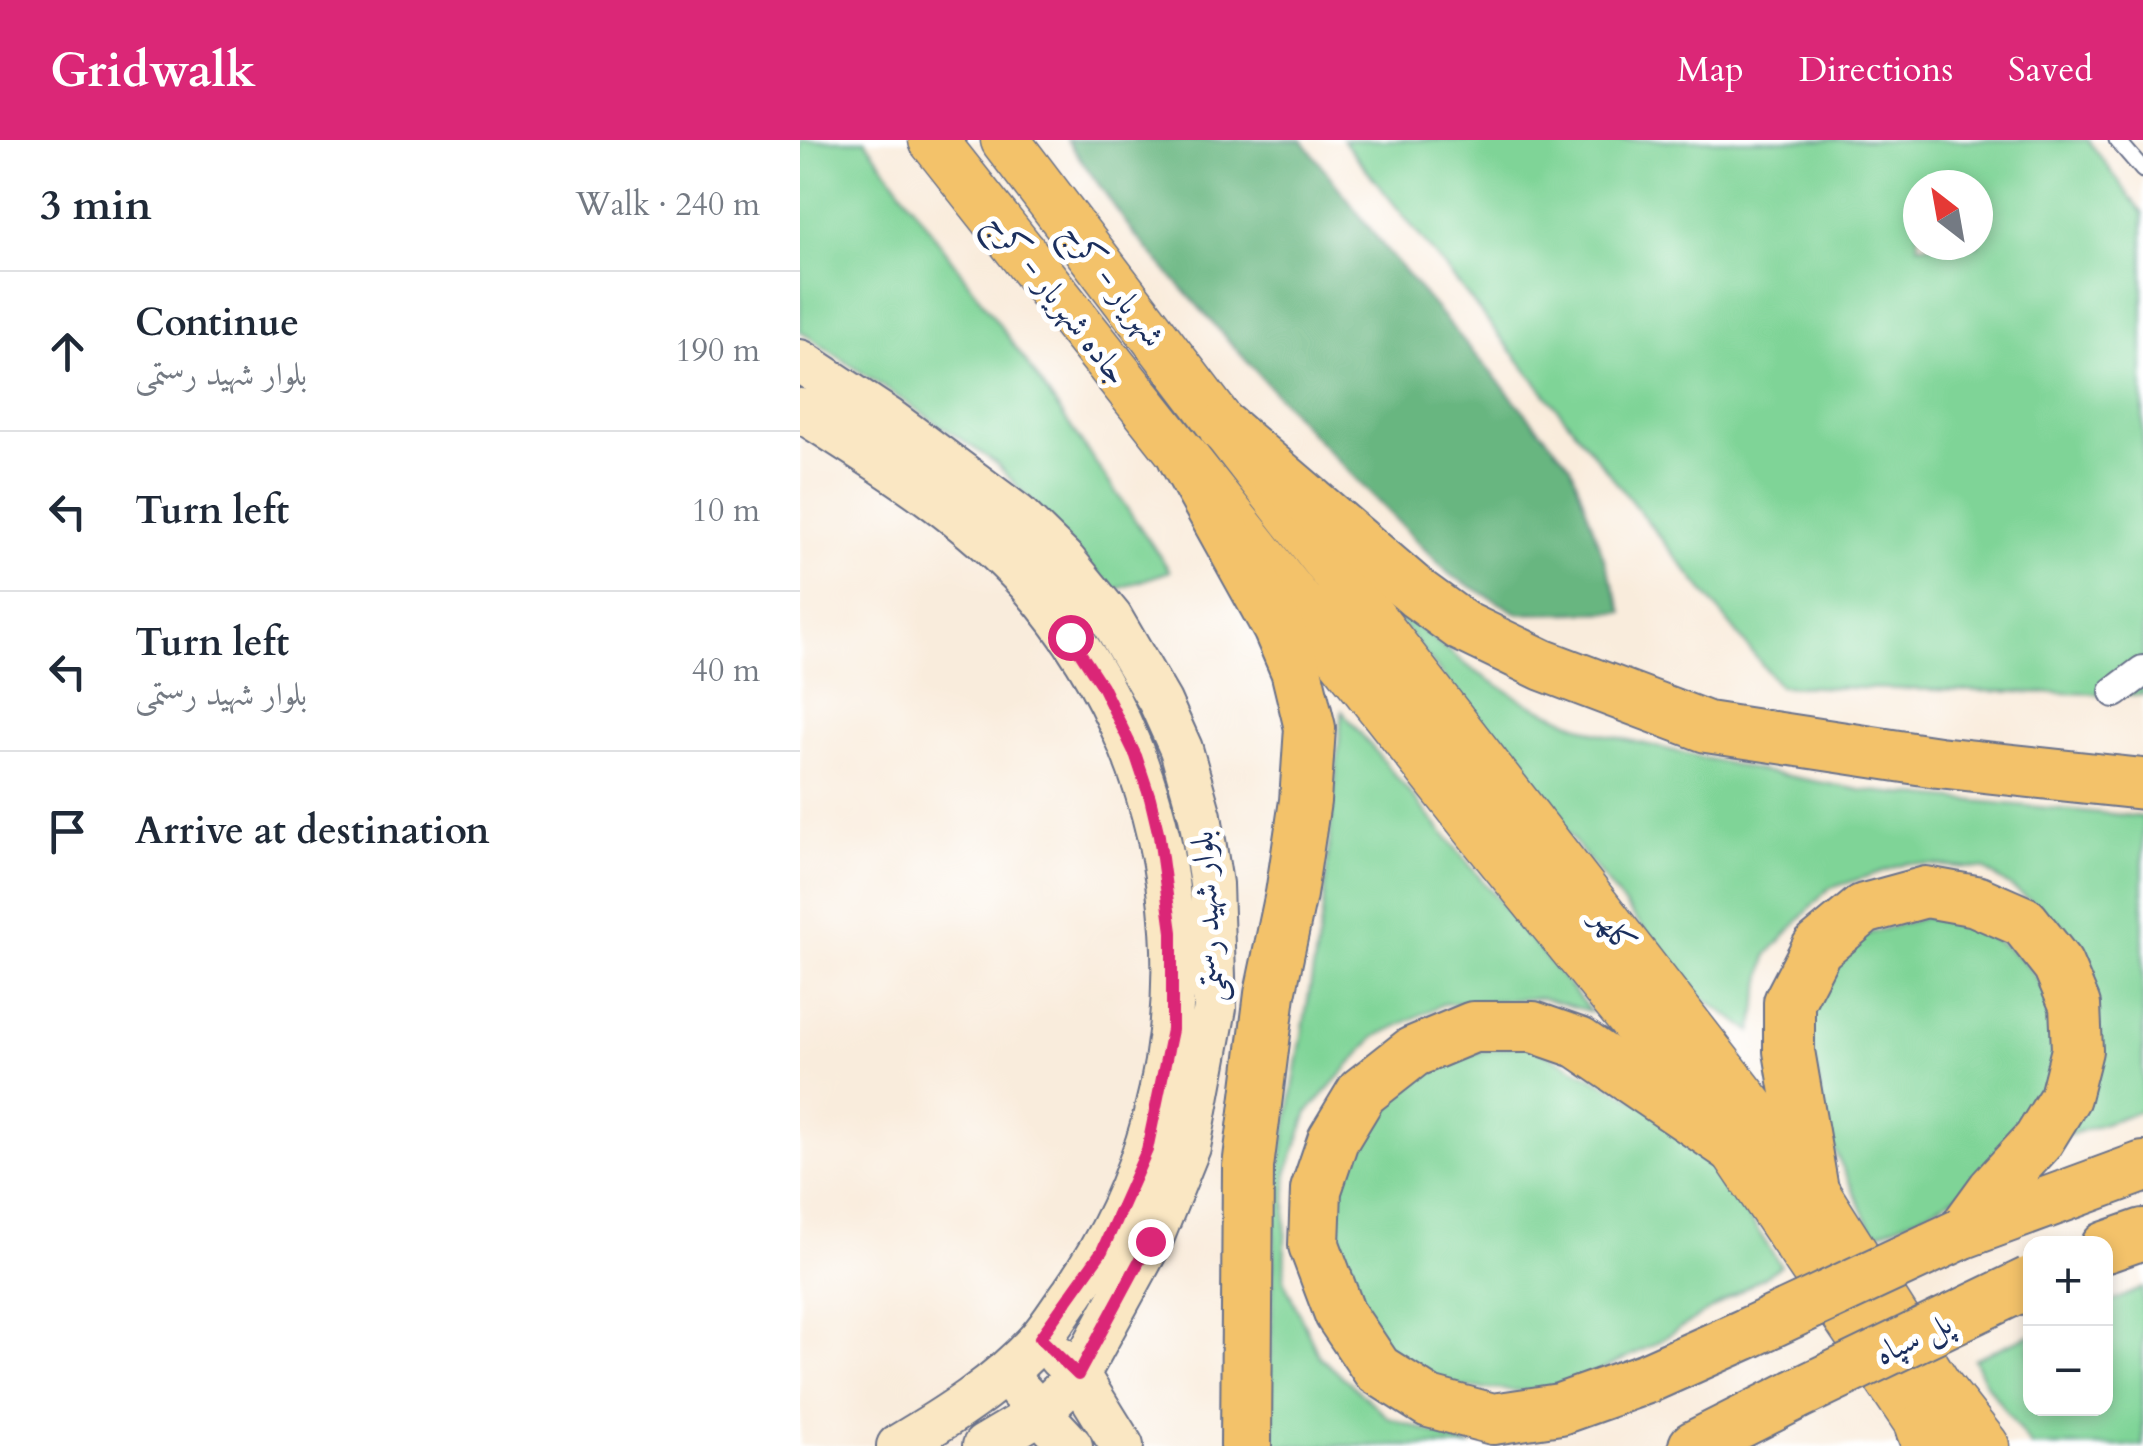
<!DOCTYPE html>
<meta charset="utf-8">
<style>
:root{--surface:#fff;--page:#f2f2f3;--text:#1f2937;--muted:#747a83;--line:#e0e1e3;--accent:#db2777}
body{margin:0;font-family:Cardo,Amiri,serif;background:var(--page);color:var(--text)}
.controls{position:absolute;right:30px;bottom:30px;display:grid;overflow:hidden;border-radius:20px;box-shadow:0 5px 15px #0003}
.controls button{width:90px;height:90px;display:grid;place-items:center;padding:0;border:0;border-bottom:2px solid var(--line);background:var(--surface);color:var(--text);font:50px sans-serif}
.compass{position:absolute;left:1103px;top:30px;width:90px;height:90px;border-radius:50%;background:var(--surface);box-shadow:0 5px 15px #0003;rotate:329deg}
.stop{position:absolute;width:30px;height:30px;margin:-22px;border:8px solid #db2777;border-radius:50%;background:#fff}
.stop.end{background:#db2777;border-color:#fff;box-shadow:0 2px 10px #0008}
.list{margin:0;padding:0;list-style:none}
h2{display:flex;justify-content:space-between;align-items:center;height:130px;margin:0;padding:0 40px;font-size:42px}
h2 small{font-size:32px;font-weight:400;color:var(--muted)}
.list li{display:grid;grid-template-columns:65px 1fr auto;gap:30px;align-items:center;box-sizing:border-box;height:160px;padding:0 40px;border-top:2px solid var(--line)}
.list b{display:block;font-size:38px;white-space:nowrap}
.list p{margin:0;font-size:32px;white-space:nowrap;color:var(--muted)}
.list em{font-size:32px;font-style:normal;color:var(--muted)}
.icon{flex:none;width:55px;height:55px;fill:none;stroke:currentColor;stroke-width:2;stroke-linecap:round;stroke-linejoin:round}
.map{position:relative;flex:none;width:1343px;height:1306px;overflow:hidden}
header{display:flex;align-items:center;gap:60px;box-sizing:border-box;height:140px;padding:0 50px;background:var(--accent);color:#fff}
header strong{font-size:48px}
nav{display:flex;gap:55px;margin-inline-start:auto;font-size:35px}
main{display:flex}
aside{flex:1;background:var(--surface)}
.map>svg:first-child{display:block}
</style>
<header>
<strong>Gridwalk</strong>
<nav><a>Map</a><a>Directions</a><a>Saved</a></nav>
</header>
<main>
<aside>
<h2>3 min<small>Walk · 240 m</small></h2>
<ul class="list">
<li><svg class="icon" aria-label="ahead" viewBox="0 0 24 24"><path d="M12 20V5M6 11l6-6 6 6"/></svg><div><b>Continue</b><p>بلوار شهید رستمی</p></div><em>190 m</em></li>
<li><svg class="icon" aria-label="left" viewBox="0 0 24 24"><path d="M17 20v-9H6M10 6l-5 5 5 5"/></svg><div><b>Turn left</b></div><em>10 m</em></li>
<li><svg class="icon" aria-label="left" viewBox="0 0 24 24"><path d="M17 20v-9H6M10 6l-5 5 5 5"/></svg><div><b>Turn left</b><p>بلوار شهید رستمی</p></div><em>40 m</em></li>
<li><svg class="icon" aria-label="arrive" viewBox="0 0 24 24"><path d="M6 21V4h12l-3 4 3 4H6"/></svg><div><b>Arrive at destination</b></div></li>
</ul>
</aside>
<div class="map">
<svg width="1343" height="1306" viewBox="0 0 1343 1306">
<rect width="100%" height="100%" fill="#fff"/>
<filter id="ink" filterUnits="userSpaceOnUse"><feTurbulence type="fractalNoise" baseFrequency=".01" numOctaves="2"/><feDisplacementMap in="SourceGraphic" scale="20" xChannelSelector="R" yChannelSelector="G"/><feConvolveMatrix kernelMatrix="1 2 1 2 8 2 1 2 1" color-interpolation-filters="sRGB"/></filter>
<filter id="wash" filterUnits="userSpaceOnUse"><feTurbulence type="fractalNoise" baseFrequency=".0048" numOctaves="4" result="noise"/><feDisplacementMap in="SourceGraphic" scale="40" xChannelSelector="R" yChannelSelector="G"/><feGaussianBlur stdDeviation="2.25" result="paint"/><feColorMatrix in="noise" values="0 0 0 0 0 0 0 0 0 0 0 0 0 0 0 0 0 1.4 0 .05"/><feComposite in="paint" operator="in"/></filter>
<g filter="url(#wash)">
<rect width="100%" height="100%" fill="#f9ecdc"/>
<!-- green -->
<path fill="#7fd497" stroke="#4d827a" stroke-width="2.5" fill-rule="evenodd" d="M0,0h65l159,219 146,212 -58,20 -116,-128 -196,-132z
M543,0h745l55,74v481l-364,-9zM1118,45h60v60h-60z
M580,457l93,73 54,33 67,29 153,36 113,22 283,27v293l-74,25 -30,-229 -55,-37 -76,-6 -80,26 -61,66 -15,77 -59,-41z
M542,571l249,301 -49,-14 -99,6 -68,33 -67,75 -21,61 -3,108 35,75 70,62 83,28h-205l9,-257 46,-272z
M1125,777c54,8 110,35 126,92 6,22 5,48 8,70l-86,108 -52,28 -47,20 -46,-99 -22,-126 26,-46 35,-30z
M727,904l149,76 41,48 64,98 -128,79 -56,27 -62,20 -74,-5 -33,-11 -28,-16 -22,-23 -39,-84 -1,-58 22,-58 25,-33 56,-47z
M1343,1148v158h-112l-46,-64 -11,-23 56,-24v73h76v-104z"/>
<!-- forest -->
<path fill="#67b680" stroke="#41726f" stroke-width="2.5" d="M267,0h235l89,116 180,210 52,146 -104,2 -70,-40 -141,-144 -174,-196z"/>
</g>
<g filter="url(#ink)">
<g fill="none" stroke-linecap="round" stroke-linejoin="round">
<defs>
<path id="service" d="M1317,0l26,30"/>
<path id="minor" d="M1315,552l28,-21"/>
<path id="secondary" d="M0,221l88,58 129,96 49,48 45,55 49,84 21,47 19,67 11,68 4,124 -26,139 -38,94 -73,134 -38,38 -56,33
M0,270c80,51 165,102 229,173 173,195 194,496 44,710 -12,16 -22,34 -36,49 -38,42 -90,75 -139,104
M259,1217l19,18 44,71
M220,1251l51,55"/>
<path id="primary" d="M133,0l555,702 231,285 215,319
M205,0l219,288 582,750 131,207 48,61"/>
<path id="trunk" d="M424,288l194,166 44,32 81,39 164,62 231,35 205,22
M383,317l95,171 18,42 14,58 -5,73 -14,93 -21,100 -22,173 -2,279
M931,1006l-152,-103 -46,-16h-60l-60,25 -51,40 -29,48 -17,50 -2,55 26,69 37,55 52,33 64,17 67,-10 87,-31 101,-45
M1013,1050l-24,-139v-49l28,-54 47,-39 62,-17 50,9 48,21 34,43 17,40 2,45 -12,47 -27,44 -45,49 -32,44
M1161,1094l182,-67
M1306,1107l37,-13
M1121,1289l7,17
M894,1306l101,-51"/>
</defs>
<!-- service casing -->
<use href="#service" stroke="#69718a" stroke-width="19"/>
<!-- minor casing -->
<use href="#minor" stroke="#69718a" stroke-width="34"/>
<!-- secondary casing -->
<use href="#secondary" stroke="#69718a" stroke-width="46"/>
<!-- primary casing -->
<use href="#primary" stroke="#69718a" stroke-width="51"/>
<!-- trunk casing -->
<use href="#trunk" stroke="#69718a" stroke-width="54"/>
<!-- service -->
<use href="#service" stroke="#fff" stroke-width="15"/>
<!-- minor -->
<use href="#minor" stroke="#fff" stroke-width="30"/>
<!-- secondary -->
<use href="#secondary" stroke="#fae7c3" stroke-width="42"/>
<!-- primary -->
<use href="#primary" stroke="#f3c26a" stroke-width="48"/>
<!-- trunk -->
<use href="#trunk" stroke="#f3c26a" stroke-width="50"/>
<defs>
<path id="trunk-bridge" d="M948,1193l213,-99
M995,1255l235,-113"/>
</defs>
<!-- trunk-bridge casing -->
<use href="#trunk-bridge" stroke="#69718a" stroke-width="54" stroke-linecap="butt"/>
<!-- trunk-bridge -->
<use href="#trunk-bridge" stroke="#f3c26a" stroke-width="50"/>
</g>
</g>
<g fill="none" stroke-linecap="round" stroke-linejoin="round" filter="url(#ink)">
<!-- route -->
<path stroke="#db2777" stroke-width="12" d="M270,497l32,49 34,70 14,42 9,38 13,96v98l-25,120 -45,101 -62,87 38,37 72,-134"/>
</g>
<g text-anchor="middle" stroke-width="10" stroke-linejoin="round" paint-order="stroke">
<!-- street labels -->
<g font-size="32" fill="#1b2f5e" stroke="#fff">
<text transform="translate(314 144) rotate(53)" y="11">شهریار - کرج</text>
<text transform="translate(258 158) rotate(52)" y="11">جاده شهریار - کرج</text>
<text transform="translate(407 777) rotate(-94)" y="11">بلوار شهید رستمی</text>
<text transform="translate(815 790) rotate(52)" y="11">کلهر</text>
<text transform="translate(1113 1198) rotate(-26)" y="11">پل سپاه</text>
</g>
</g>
</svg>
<div class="controls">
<button>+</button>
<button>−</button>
</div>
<svg class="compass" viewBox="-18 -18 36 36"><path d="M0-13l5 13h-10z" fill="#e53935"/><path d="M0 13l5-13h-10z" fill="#747a83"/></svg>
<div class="stop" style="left:270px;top:497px"></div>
<div class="stop end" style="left:350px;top:1101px"></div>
</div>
</main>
